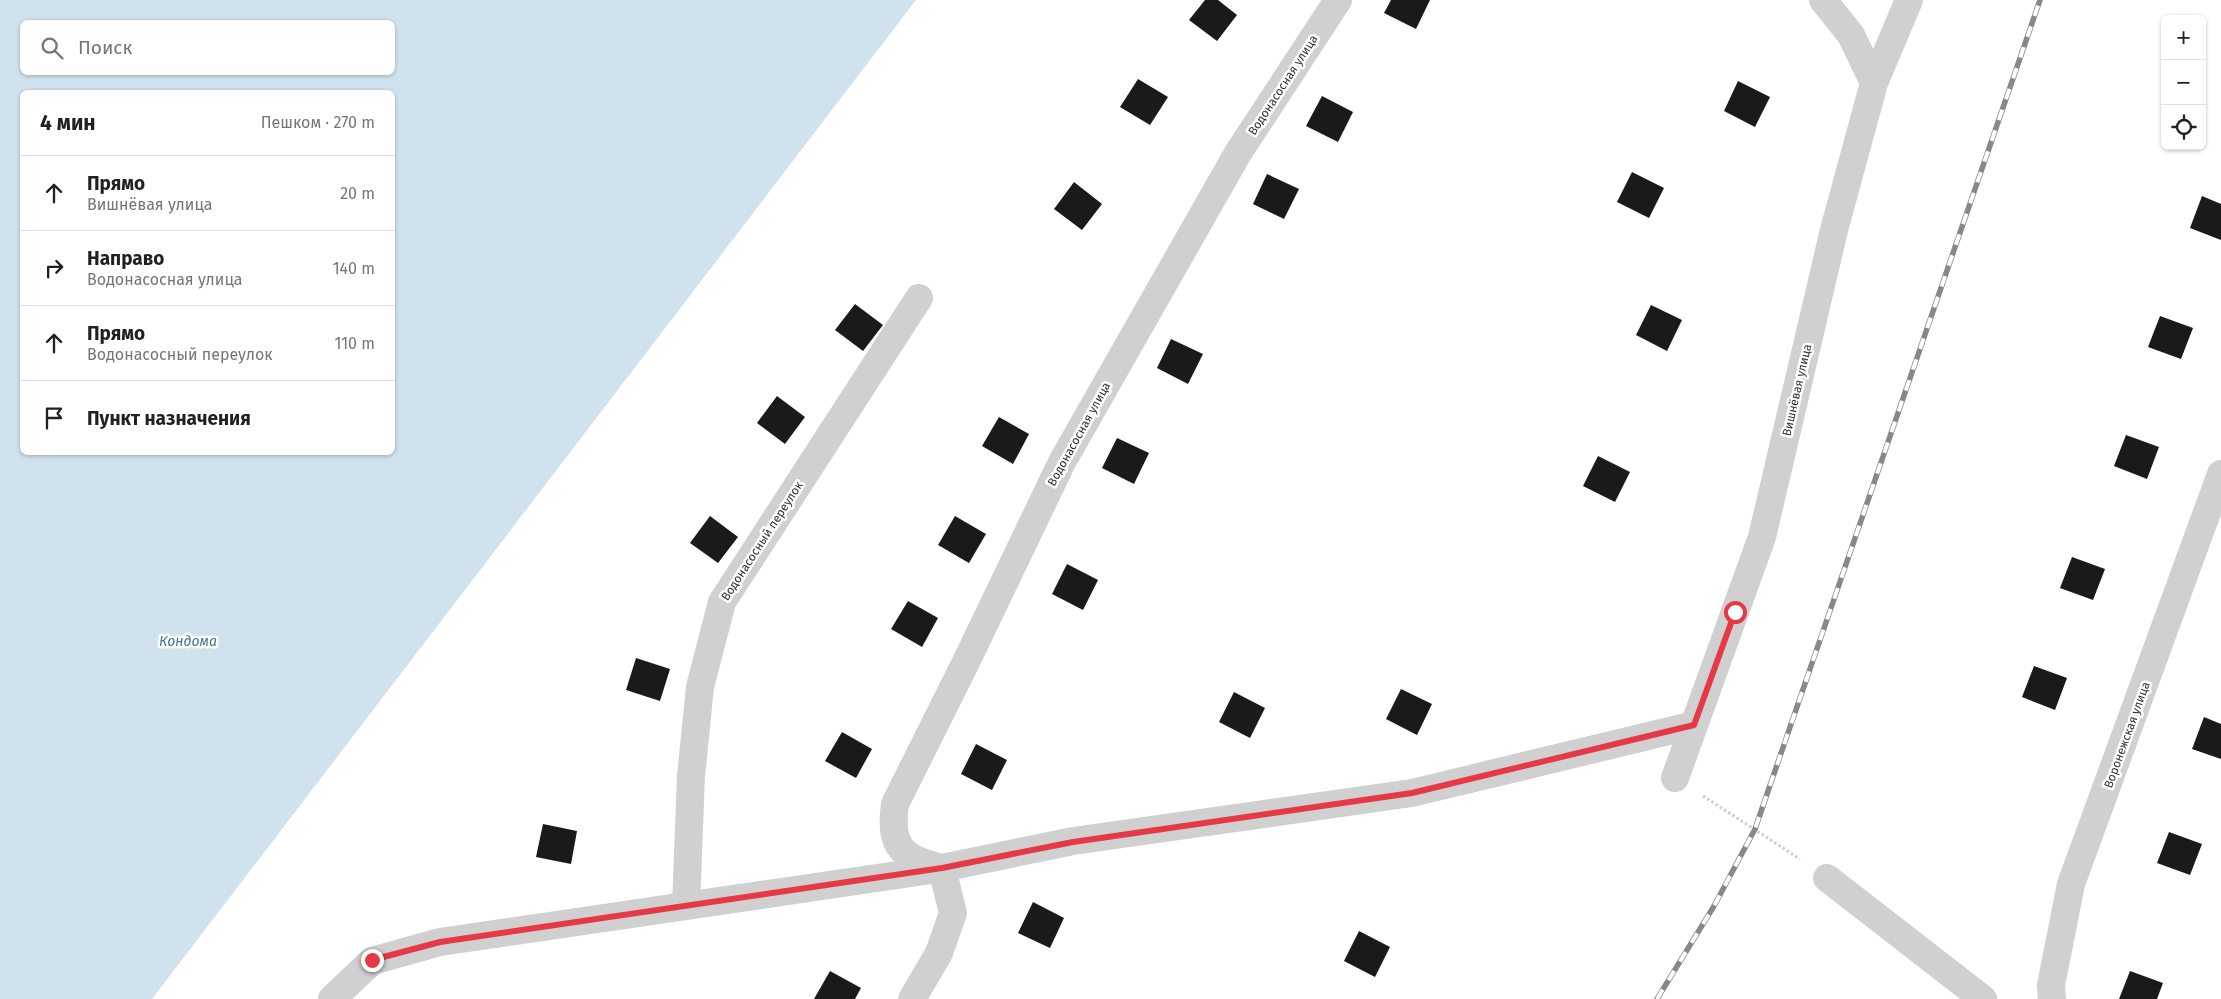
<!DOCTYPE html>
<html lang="ru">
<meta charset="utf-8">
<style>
:root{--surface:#fff;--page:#f6f6f6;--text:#202124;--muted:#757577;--line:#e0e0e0}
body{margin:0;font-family:"Fira Sans",sans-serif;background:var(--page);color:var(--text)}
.controls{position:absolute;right:15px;top:15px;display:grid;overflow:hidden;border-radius:8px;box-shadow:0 1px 4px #0004}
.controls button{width:45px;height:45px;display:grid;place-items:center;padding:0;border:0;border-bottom:1px solid var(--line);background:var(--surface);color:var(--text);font:25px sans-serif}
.stop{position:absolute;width:15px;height:15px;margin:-11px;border:4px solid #e63946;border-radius:50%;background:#fff}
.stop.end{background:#e63946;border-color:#fff;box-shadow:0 1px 5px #0008}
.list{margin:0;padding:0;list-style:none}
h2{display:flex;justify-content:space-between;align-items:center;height:65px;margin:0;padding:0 20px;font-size:21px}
h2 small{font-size:16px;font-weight:400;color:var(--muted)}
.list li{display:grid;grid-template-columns:32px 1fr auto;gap:15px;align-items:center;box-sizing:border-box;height:75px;padding:0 20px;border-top:1px solid var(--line)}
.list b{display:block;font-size:19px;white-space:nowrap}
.list p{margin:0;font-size:16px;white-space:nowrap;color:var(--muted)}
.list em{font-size:16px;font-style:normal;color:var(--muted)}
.icon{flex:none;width:28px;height:28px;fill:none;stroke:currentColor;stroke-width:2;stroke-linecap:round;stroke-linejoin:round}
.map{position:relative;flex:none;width:2221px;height:999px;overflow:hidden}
.search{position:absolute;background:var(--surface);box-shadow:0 1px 4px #0004;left:20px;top:20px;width:375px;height:55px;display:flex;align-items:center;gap:12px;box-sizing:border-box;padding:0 18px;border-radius:8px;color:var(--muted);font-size:19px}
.panel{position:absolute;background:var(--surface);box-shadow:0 1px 4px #0004;left:20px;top:90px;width:375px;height:365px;border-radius:8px}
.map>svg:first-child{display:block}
</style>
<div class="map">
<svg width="2221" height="999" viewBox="0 0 2221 999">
<rect width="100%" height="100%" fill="#fff"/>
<!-- water -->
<path fill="#cfe2ee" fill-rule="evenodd" d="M0,0h916l-764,999h-152zM22,22h370v50h-370zM22,92h370v360h-370z"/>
<!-- building -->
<path fill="#1a1a1a" d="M1205,0h13l19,15 -20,26 -28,-21z
M1391,0h39l-14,29 -32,-16z
M1138,79l30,18 -18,28 -30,-18z
M1738,81l32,16 -15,30 -31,-16z
M1322,96l31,16 -15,30 -32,-16z
M1632,172l32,16 -15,30 -32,-16z
M1267,174l32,15 -15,30 -31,-15z
M1074,182l28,22 -20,26 -28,-21z
M2202,196l19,8v36l-31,-12z
M855,304l28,21 -20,26 -28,-21z
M1651,305l31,15 -15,31 -31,-16z
M2160,316l33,12 -12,31 -33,-12z
M1171,339l32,15 -15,30 -31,-16z
M777,396l28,21 -20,27 -28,-21z
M999,417l30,17 -16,30 -31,-18z
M2126,435l33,12 -12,32 -33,-13z
M1117,438l32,15 -15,31 -32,-16z
M1598,456l32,16 -15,30 -32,-16z
M710,516l28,21 -20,26 -28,-20z
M955,516l31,18 -17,29 -31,-18z
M2072,557l33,12 -12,31 -33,-12z
M1067,564l31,16 -15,30 -31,-16z
M908,601l30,17 -16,29 -31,-18z
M636,658l34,11 -10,32 -34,-11z
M2034,666l33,12 -12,32 -33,-13z
M1401,689l31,15 -15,31 -31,-16z
M1234,692l31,16 -15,30 -31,-16z
M2204,717l17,7v35l-29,-10z
M842,732l30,17 -16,29 -31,-17z
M976,744l31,16 -15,30 -31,-16z
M543,824l34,7 -6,33 -35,-7z
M2169,832l33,12 -12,31 -33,-12z
M1033,902l31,16 -14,30 -32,-15z
M1359,931l31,16 -15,30 -31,-16z
M830,971l31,17 -6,11h-41z
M2130,971l33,12 -6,16h-38z"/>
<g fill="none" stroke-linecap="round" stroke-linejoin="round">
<!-- path -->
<path stroke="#cdcdcd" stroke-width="3" stroke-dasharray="2.5 2.5" stroke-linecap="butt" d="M1703,796l97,63"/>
<!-- minor -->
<path stroke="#d0d0d0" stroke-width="28" d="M1823,0l28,35 23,48
M1675,778l87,-241 72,-307 40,-147 35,-83
M942,868c-40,-10 -53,-21 -47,-64l71,-142 96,-200 176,-309 100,-153
M1827,878l156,121
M686,906l5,-130 9,-89 22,-85 197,-304
M332,999l40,-38 68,-19 498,-73
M912,999l27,-46 14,-40 -11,-45 131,-27 339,-48 282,-68
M2052,999l-1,-14 20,-101 150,-410"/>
<defs>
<path id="rail" d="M1657,999l57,-93 41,-77 285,-829"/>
</defs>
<!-- rail casing -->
<use href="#rail" stroke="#888" stroke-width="5.5"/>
<!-- rail -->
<use href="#rail" stroke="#fff" stroke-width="4" stroke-dasharray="11" stroke-linecap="butt"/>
</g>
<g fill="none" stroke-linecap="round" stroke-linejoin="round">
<!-- route -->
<path stroke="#e63946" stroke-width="6" d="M372,960l68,-18 502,-74 131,-26 339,-49 282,-68 41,-113"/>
</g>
<g text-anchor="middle" stroke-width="5" stroke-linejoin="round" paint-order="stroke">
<!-- street labels -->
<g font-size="12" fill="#333" stroke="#fff">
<text transform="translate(1283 85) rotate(-57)" y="4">Водонасосная улица</text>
<text transform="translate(1797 390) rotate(-77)" y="4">Вишнёвая улица</text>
<text transform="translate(1079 434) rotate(-61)" y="4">Водонасосная улица</text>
<text transform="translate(762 541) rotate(-57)" y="4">Водонасосный переулок</text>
<text transform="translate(2127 735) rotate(-70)" y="4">Воронежская улица</text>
</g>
<!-- water labels -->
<g font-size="14" font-style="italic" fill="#3f7597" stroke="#fff">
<text x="188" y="646">Кондома</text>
</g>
</g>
</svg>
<div class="controls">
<button>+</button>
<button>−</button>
<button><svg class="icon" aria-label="locate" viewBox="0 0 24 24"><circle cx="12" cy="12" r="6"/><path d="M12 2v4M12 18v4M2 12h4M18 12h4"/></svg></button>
</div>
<div class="stop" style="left:1735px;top:612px"></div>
<div class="stop end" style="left:372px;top:960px"></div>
<div class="search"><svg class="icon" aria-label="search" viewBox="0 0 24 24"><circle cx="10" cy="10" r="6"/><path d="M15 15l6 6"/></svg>Поиск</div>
<section class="panel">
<h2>4 мин<small>Пешком · 270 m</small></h2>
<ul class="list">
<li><svg class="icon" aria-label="ahead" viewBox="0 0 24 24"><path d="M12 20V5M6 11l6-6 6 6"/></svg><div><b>Прямо</b><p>Вишнёвая улица</p></div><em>20 m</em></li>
<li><svg class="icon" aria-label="right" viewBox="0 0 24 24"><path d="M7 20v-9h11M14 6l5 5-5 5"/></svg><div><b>Направо</b><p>Водонасосная улица</p></div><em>140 m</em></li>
<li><svg class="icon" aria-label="ahead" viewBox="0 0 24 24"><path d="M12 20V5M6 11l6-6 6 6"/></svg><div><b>Прямо</b><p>Водонасосный переулок</p></div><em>110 m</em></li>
<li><svg class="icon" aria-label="arrive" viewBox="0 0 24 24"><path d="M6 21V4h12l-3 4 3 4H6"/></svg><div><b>Пункт назначения</b></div></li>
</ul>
</section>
</div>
